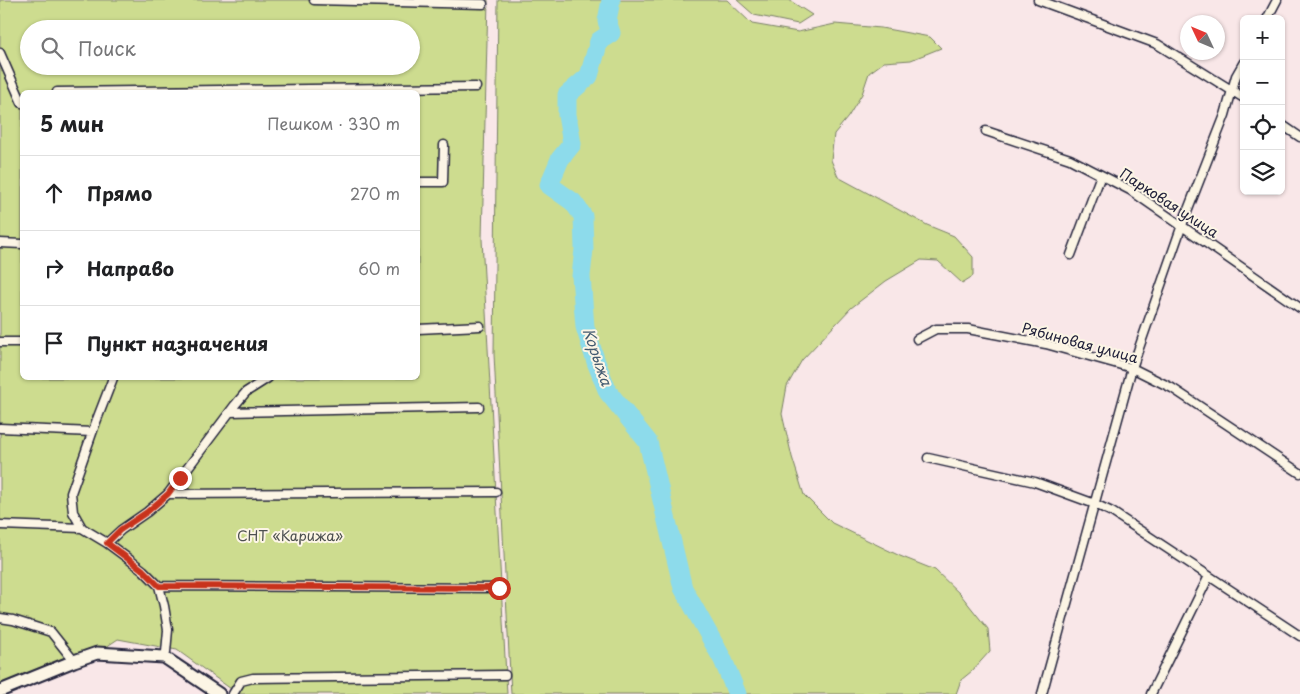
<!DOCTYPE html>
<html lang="ru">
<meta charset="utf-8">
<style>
:root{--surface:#fff;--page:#f2f2f2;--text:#202124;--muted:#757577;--line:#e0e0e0}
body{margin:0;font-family:"Playpen Sans",sans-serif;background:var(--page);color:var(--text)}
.controls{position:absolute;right:15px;top:15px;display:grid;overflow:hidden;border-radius:8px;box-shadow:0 1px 4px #0004}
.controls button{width:45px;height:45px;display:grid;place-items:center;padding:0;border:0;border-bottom:1px solid var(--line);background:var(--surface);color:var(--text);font:25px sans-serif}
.compass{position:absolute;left:1180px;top:15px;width:45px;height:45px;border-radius:50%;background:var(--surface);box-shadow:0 1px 4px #0004;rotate:314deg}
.stop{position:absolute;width:15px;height:15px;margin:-11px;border:4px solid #c8321e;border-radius:50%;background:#fff}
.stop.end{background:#c8321e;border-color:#fff;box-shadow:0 1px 5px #0008}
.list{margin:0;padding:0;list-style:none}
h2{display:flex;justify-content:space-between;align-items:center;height:65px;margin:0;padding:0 20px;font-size:21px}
h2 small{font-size:16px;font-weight:400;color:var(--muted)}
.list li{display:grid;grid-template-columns:32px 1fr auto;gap:15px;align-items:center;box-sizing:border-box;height:75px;padding:0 20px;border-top:1px solid var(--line)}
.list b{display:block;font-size:19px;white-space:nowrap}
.list em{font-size:16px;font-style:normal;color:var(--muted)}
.icon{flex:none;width:28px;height:28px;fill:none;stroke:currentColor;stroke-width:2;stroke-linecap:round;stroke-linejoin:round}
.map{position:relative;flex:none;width:1300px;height:694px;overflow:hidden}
.search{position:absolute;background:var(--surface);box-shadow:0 1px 4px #0004;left:20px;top:20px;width:400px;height:55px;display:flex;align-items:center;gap:12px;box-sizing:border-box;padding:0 18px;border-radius:28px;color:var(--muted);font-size:19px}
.panel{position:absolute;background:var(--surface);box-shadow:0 1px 4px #0004;left:20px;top:90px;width:400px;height:290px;border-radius:8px}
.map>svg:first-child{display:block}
</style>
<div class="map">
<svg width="1300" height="694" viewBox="0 0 1300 694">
<rect width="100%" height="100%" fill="#f9e7e8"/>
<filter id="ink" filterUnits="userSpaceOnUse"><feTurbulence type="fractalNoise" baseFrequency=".02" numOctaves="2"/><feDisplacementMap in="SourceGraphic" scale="10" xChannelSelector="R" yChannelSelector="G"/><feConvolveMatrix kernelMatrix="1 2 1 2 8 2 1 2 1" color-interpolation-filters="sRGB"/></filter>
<g filter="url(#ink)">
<!-- green -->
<path fill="#cddc8f" stroke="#787f65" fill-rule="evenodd" d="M0,0h488l-6,239 25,455h-269l-61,-44 -59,-11 -21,14 -97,38zM29,29h382v37h-382zM22,92h396v286h-396z
M498,0h229l25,24 46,8 37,-8 46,4 49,9 11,11 -30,12 -27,2 -15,11 -7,21 -14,23 -14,17 -3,26 7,17 89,48 27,11 19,21v19l-11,7 -24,-22 -17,-1 -35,21 -35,27 -49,52 -15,26 -5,28 10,43 12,38 28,28 68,33 35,14 26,25 27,34 2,22 -18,20 -11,9 -5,14h-445l-17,-340z
M737,0h52l23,15 -14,9 -44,-9z"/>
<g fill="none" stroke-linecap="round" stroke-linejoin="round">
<!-- river -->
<path stroke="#8ddbeb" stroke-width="19" d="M611,0l-4,21 4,12 -12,8 -10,35 -22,19v20l5,29 -12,15 -11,26 24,17 10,14 1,33 -3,27 4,51 11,35 12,30 40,50 35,146 40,72 14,34"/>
<defs>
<path id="street" d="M314,0l169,4
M1038,0l119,44 87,54
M1267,19l10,-19
M0,53l22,50
M57,92l419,-5
M1281,124l19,13
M986,131l84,28 60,31 170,118
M418,182h25l1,-37
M0,243l22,1
M1071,255l30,-80
M418,329l62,-3
M917,339l19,-10h32l78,15 86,24 40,20 128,85
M0,342h22
M113,378l-17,44 -25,71 2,19 9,16 25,15 19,14 17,13 16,16 5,20 4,24 -2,22 -2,5
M230,412l249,-5
M0,428l92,4
M928,458l107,24 60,22 17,8 188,124
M168,494l328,-2
M0,525l82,3
M107,543l14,-13 26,-18 21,-18 67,-89 11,-13 22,-14
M159,586l340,2
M0,618l13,2 38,12 23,29
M233,694l8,-13 12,-3 252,-3
M1042,694l90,-326 50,-143 43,-110 11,-39 8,-14
M1151,694l58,-118"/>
<path id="secondary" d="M0,691l74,-30 23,-8 67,4 55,37"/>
</defs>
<!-- street casing -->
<use href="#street" stroke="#22223b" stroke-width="11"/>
<!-- secondary casing -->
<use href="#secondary" stroke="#22223b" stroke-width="15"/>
<!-- street -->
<use href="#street" stroke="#fcf5e5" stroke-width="8"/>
<!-- secondary -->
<use href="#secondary" stroke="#fcf5e5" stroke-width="11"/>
</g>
</g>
<g fill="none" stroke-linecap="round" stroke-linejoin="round" filter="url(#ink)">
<!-- route -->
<path stroke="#c8321e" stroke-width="6" d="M180,478l-12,16 -21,18 -27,18 -13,13 36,27 16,16 340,2"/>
</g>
<g text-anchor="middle" stroke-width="4" stroke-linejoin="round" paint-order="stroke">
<!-- street labels -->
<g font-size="14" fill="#22223b" stroke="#fcf5e5">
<text transform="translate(1169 203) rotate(33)" y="5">Парковая улица</text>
<text transform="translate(1080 343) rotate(15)" y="5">Рябиновая улица</text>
</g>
<!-- park labels -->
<g font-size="14" fill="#4d5050" stroke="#fcf5e5">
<text x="290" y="541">СНТ «Карижа»</text>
</g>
<!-- water labels -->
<g font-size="15" font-style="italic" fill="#425a70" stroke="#fcf5e5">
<text transform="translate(597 357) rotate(71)" y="5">Корыжа</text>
</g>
</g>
</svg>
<div class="controls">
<button>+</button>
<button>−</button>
<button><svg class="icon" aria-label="locate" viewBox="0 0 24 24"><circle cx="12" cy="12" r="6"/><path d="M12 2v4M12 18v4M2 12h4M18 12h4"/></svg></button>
<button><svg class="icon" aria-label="layers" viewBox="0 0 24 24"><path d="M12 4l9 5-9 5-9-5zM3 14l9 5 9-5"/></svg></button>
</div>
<svg class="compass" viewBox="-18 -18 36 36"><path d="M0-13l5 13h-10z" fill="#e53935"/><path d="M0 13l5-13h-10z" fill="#757577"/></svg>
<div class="stop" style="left:499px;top:588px"></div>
<div class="stop end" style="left:180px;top:478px"></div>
<div class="search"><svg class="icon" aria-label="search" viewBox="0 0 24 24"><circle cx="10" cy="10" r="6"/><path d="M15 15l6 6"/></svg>Поиск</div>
<section class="panel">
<h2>5 мин<small>Пешком · 330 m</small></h2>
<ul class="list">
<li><svg class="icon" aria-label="ahead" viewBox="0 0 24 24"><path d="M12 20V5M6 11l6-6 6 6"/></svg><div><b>Прямо</b></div><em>270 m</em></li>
<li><svg class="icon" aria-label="right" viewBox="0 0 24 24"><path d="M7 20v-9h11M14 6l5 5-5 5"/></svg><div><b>Направо</b></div><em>60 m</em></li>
<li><svg class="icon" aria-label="arrive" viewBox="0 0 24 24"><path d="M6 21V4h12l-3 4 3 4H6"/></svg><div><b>Пункт назначения</b></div></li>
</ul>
</section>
</div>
